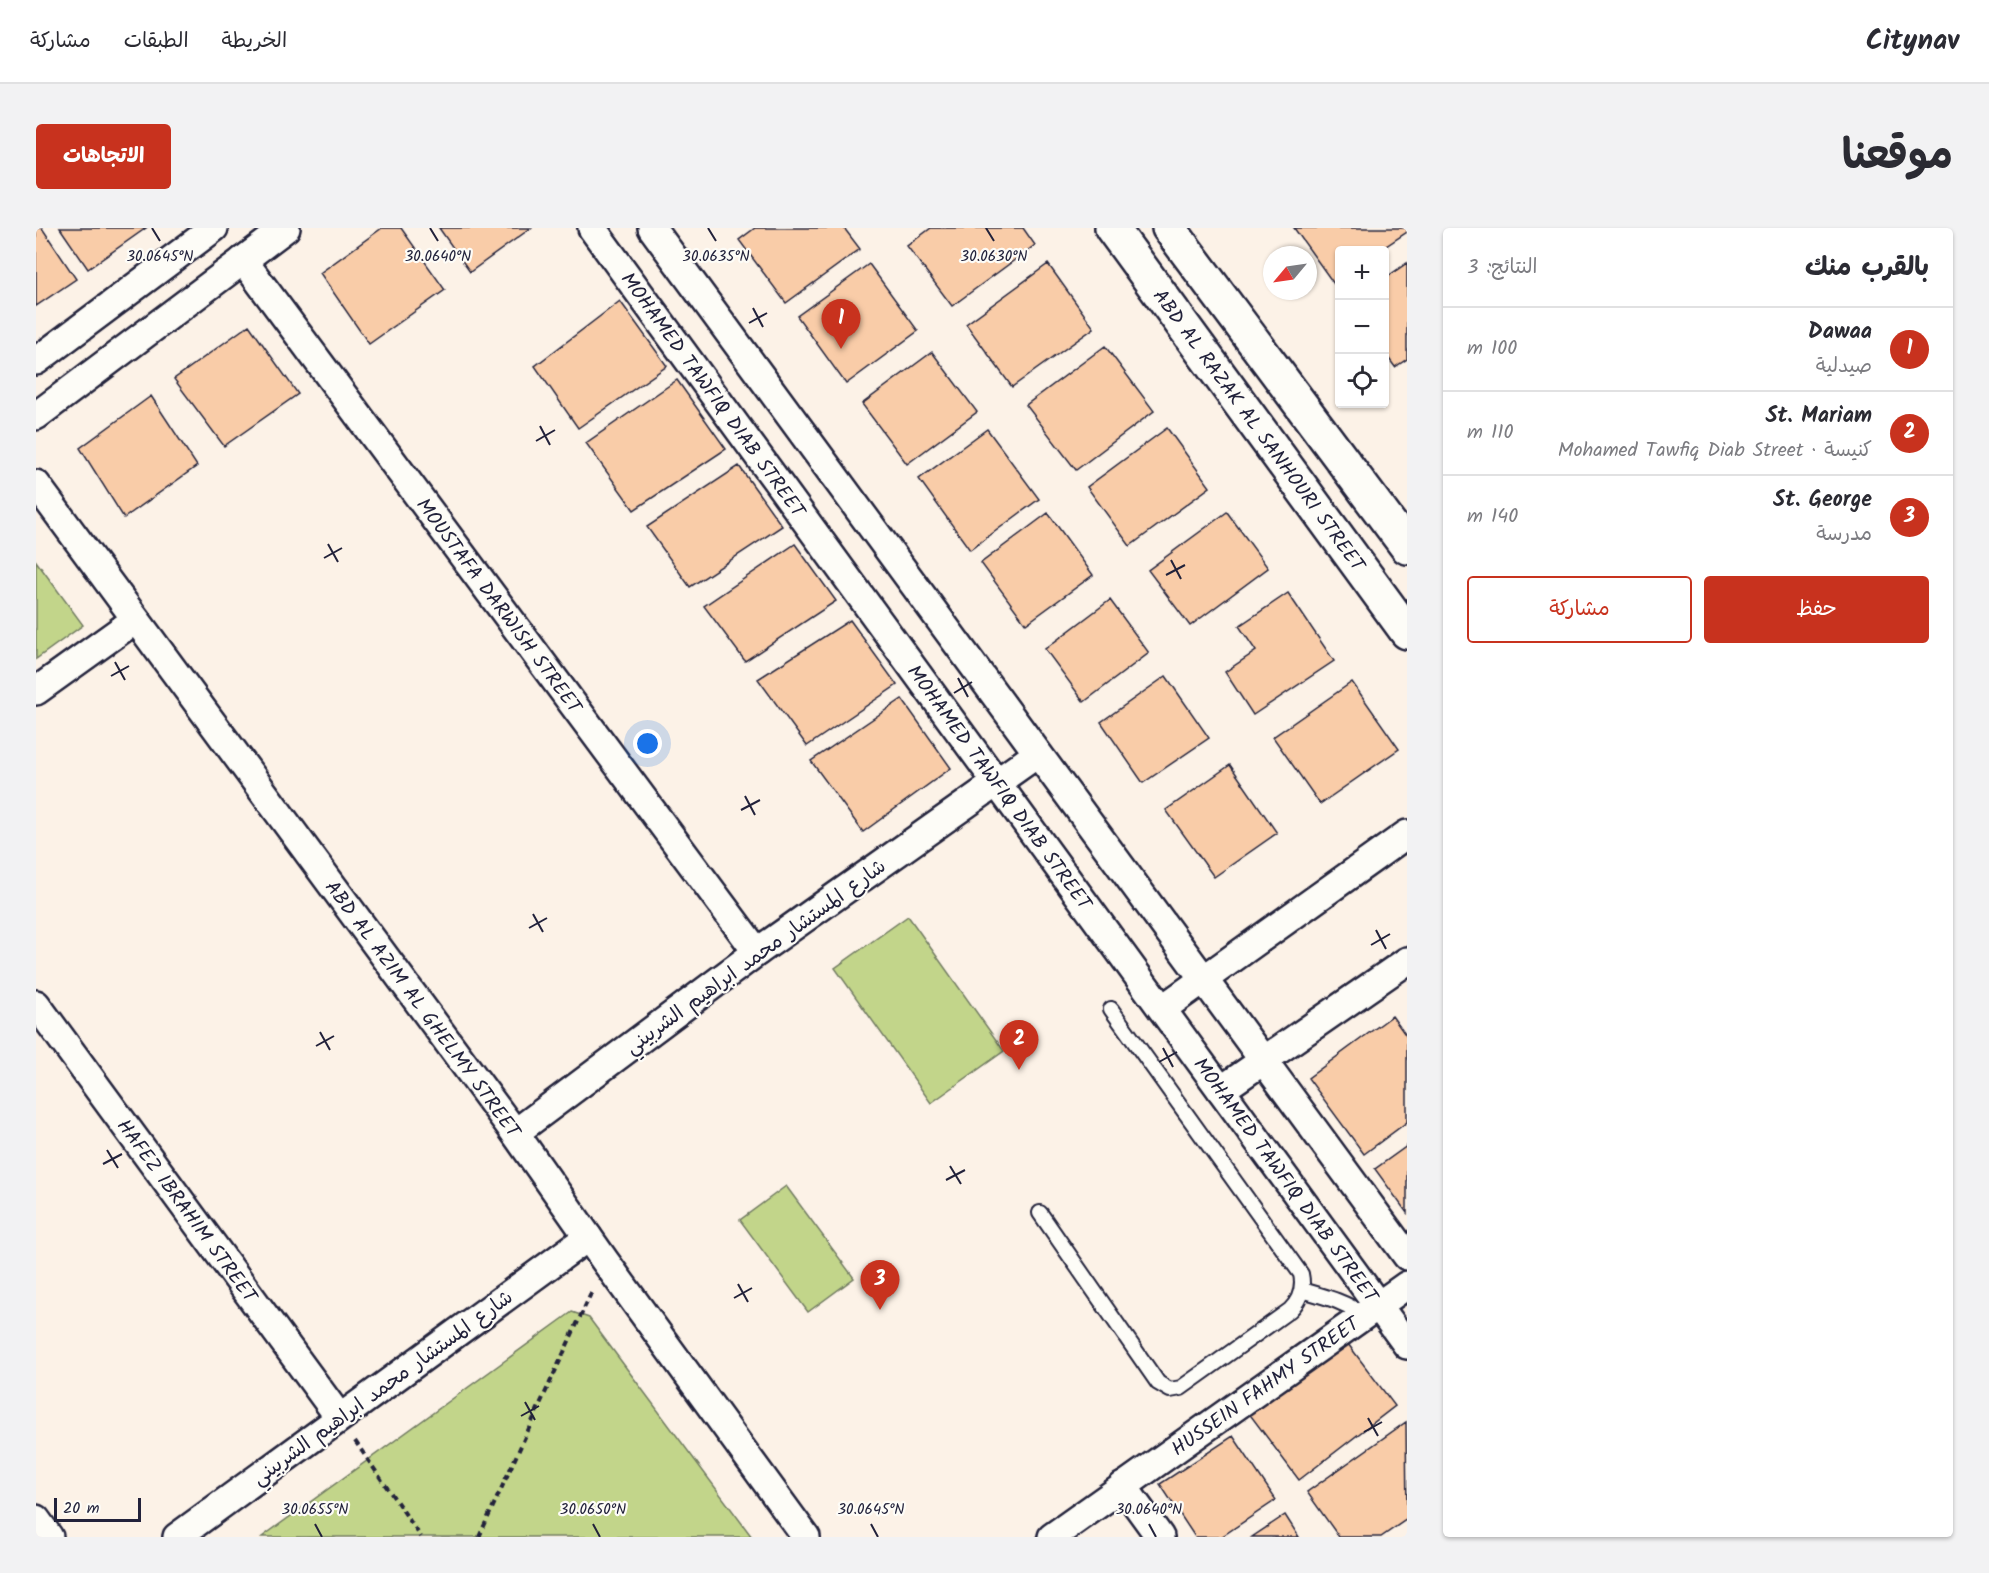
<!DOCTYPE html>
<html lang="ar">
<meta charset="utf-8">
<style>
:root{--surface:#fff;--page:#f2f2f3;--text:#2b2b33;--muted:#7c7c81;--line:#e1e1e2;--accent:#c8321e}
body{margin:0;font-family:Kalam,"Playpen Sans Arabic",sans-serif;background:var(--page);color:var(--text);direction:rtl}
.controls{position:absolute;right:18px;top:18px;display:grid;overflow:hidden;border-radius:6px;box-shadow:0 2px 4px #0004}
.controls button{width:54px;height:54px;display:grid;place-items:center;padding:0;border:0;border-bottom:2px solid var(--line);background:var(--surface);color:var(--text);font:30px sans-serif}
.compass{position:absolute;left:1227px;top:18px;width:54px;height:54px;border-radius:50%;background:var(--surface);box-shadow:0 2px 4px #0004;rotate:241deg}
.scale{position:absolute;left:18px;bottom:15px;width:87px;box-sizing:border-box;padding-left:6px;border:3px solid #22223b;border-top:0;font-size:16px;line-height:21px;white-space:nowrap;color:#22223b;-webkit-text-stroke:4px #fdfcf7;paint-order:stroke}
.you{position:absolute;left:612px;top:516px;width:21px;height:21px;margin:-15px;border:4px solid #fff;border-radius:50%;background:#1a73e8;box-shadow:0 0 0 9px #1a73e833}
.badge{display:grid;place-items:center;width:39px;height:39px;border-radius:50%;background:var(--accent);color:#fff;font-size:20px;font-weight:700}
.pin{position:absolute;translate:-50% -50px;filter:drop-shadow(0 2px 3px #0008)}
.pin::after{content:'';position:absolute;top:32px;width:21px;height:18px;background:inherit;clip-path:polygon(0 0,100% 0,50% 100%)}
.list{margin:0;padding:0;list-style:none}
h2{display:flex;justify-content:space-between;align-items:center;height:78px;margin:0;padding:0 24px;font-size:26px}
h2 small{font-size:20px;font-weight:400;color:var(--muted)}
.list li{display:grid;grid-template-columns:39px 1fr auto;gap:18px;align-items:center;box-sizing:border-box;height:84px;padding:0 24px;border-top:2px solid var(--line)}
.list b{display:block;font-size:22px;white-space:nowrap}
.list p{margin:0;font-size:20px;white-space:nowrap;color:var(--muted)}
.list em{font-size:20px;font-style:normal;color:var(--muted)}
.actions{display:flex;gap:12px;padding:18px 24px}
.actions a{flex:1;padding:14px 0;border:2px solid var(--accent);border-radius:6px;text-align:center;font-size:21px;color:var(--accent)}
.actions .main{background:var(--accent);color:#fff}
.icon{flex:none;width:33px;height:33px;fill:none;stroke:currentColor;stroke-width:2;stroke-linecap:round;stroke-linejoin:round}
.map{position:relative;flex:none;width:1371px;height:1309px;overflow:hidden;direction:ltr;border-radius:6px}
header{display:flex;align-items:center;gap:36px;box-sizing:border-box;height:84px;padding:0 30px;background:var(--surface);border-bottom:2px solid var(--line)}
header strong{font-size:28px}
nav{display:flex;gap:33px;margin-inline-start:auto;font-size:21px}
.intro{display:flex;align-items:center;justify-content:space-between;box-sizing:border-box;height:144px;padding:0 36px}
h1{margin:0;font-size:42px}
.button{padding:15px 27px;border-radius:6px;background:var(--accent);color:#fff;font-size:21px;font-weight:700}
main{display:flex;gap:36px;padding:0 36px}
aside{flex:1;background:var(--surface);border-radius:6px;box-shadow:0 2px 4px #0004}
.map>svg:first-child{display:block}
</style>
<header>
<strong>Citynav</strong>
<nav><a>الخريطة</a><a>الطبقات</a><a>مشاركة</a></nav>
</header>
<div class="intro"><h1>موقعنا</h1><a class="button">الاتجاهات</a></div>
<main>
<aside>
<h2>بالقرب منك<small>النتائج: 3</small></h2>
<ul class="list">
<li><span class="badge">1</span><div><b>Dawaa</b><p>صيدلية</p></div><em>100 m</em></li>
<li><span class="badge">2</span><div><b>St. Mariam</b><p>كنيسة · Mohamed Tawfiq Diab Street</p></div><em>110 m</em></li>
<li><span class="badge">3</span><div><b>St. George</b><p>مدرسة</p></div><em>140 m</em></li>
</ul>
<div class="actions"><a class="main">حفظ</a><a>مشاركة</a></div>
</aside>
<div class="map">
<svg width="1371" height="1309" viewBox="0 0 1371 1309">
<rect width="100%" height="100%" fill="#fcf2e7"/>
<filter id="ink" filterUnits="userSpaceOnUse"><feTurbulence type="fractalNoise" baseFrequency=".0167" numOctaves="2"/><feDisplacementMap in="SourceGraphic" scale="12" xChannelSelector="R" yChannelSelector="G"/><feConvolveMatrix kernelMatrix="1 2 1 2 8 2 1 2 1" color-interpolation-filters="sRGB"/></filter>
<g filter="url(#ink)">
<!-- green -->
<path fill="#c2d58a" stroke="#727c62" stroke-width="1.5" d="M0,333l47,64 -47,34z
M872,688l96,135 -73,52 -96,-135z
M750,958l68,92 -46,34 -68,-92z
M536,1084l17,6 163,219h-490z"/>
<!-- building -->
<path fill="#f9cca8" stroke="#22223b" stroke-width="1.5" d="M0,0h6l34,51 -40,27z
M24,0h86l-58,41z
M346,0h19l44,62 -76,54 -49,-71z
M403,0h92l-61,44z
M719,0h89l16,21 -74,54 -47,-63z
M895,0h92l12,17 -83,61 -45,-60z
M1258,0h113v4l-27,18h-40v30l-6,4z
M1371,35v96l-12,8 -11,-15v-73z
M833,36l49,67 -72,53 -49,-68z
M1012,36l46,64 -82,59 -46,-63z
M584,73l47,65 -89,62 -43,-62z
M213,97l49,69 -74,52 -50,-67z
M1069,118l49,65 -78,59 -50,-65z
M896,124l45,60 -70,52 -45,-60z
M641,152l49,69 -92,61 -48,-67z
M115,168l46,70 -73,52 -44,-70z
M1131,200l43,59 -80,59 -43,-59z
M951,201l52,70 -69,51 -51,-71z
M703,238l43,60 -92,61 -43,-60z
M1191,284l41,56 -78,58 -42,-56z
M1012,285l45,62 -67,49 -45,-61z
M759,316l41,57 -91,60 -41,-55z
M1252,365l46,68 -81,54 -28,-43 31,-21 -17,-25z
M1074,372l39,53 -65,49 -39,-53z
M814,392l47,65 -90,61 -49,-67z
M1130,448l43,62 -66,45 -42,-61z
M1316,454l47,67 -79,55 -47,-67z
M866,471l49,69 -88,64 -52,-71z
M1194,537l47,68 -63,44 -48,-67z
M1356,788l15,21v85l-43,32 -56,-76z
M1371,918v67l-32,-44z
M1309,1112l50,66 -96,74 -51,-68z
M1370,1194l1,97 -26,18h-42l-32,-45z
M1197,1208l43,64 -55,37h-26l-35,-53z
M1249,1287l14,22h-47z"/>
<g fill="none" stroke-linecap="round" stroke-linejoin="round">
<defs>
<path id="service" d="M1004,985l118,170 12,7 11,-2 109,-78c10,-10 14,-22 11,-36l-190,-265
M1266,1062c24,7 41,11 62,25"/>
<g id="minor">
<path id="s1" d="M556,0l815,1117"/>
<path d="M616,0l755,1028"/>
<path id="s2" d="M207,32l514,692"/>
<path d="M0,133l178,-133"/>
<path d="M0,188l250,-188"/>
<path id="s3" d="M0,256l479,649 90,128 201,276"/>
<path d="M0,463l99,-71"/>
<path id="s4" d="M0,776l303,413"/>
<path d="M1126,781l245,-175"/>
<path d="M1185,862l186,-129"/>
<path d="M479,905l242,-181 280,-198"/>
<path d="M1087,1258l37,51"/>
<path d="M0,1291l13,18"/>
<path d="M141,1309l411,-300"/>
<path id="s5" d="M1016,1309l355,-252"/>
</g>
<g id="tertiary">
<path id="s6" d="M1076,0l295,404"/>
<path d="M1133,0l238,319"/>
</g>
</defs>
<!-- service casing -->
<use href="#service" stroke="#22223b" stroke-width="18"/>
<!-- minor casing -->
<use href="#minor" stroke="#22223b" stroke-width="32"/>
<!-- tertiary casing -->
<use href="#tertiary" stroke="#22223b" stroke-width="38"/>
<!-- path -->
<path stroke="#22223b" stroke-width="4" stroke-dasharray="6 4.5" stroke-linecap="butt" d="M319,1213l66,96
M443,1309l114,-248"/>
<!-- service -->
<use href="#service" stroke="#fdfcf7" stroke-width="14"/>
<!-- minor -->
<use href="#minor" stroke="#fdfcf7" stroke-width="27"/>
<!-- tertiary -->
<use href="#tertiary" stroke="#fdfcf7" stroke-width="33"/>
</g>
</g>
<!-- ticks -->
<path fill="none" stroke="#22223b" stroke-width="2" d="M116,0l8,13M394,0l8,13M672,0l8,13M950,0l8,13M717,80l10,19M713,95l18,-10M504,198l10,19M500,213l19,-11M292,316l10,18M288,330l18,-10M1135,332l10,19M1130,347l19,-10M79,434l10,18M75,448l18,-10M922,450l10,19M918,465l18,-11M709,568l10,19M705,582l19,-10M497,686l10,18M493,700l18,-10M1340,702l10,19M1335,717l19,-11M284,804l10,18M280,818l18,-10M1127,820l10,19M1123,834l18,-10M71,922l11,18M67,936l19,-10M914,938l11,18M910,952l19,-10M702,1056l10,18M698,1070l18,-10M489,1174l10,18M485,1188l18,-10M1332,1190l10,18M1328,1204l18,-10M279,1296l7,13M557,1296l7,13M835,1296l7,13M1113,1296l7,13"/>
<g text-anchor="middle" stroke-width="4.5" stroke-linejoin="round" paint-order="stroke">
<!-- street labels -->
<g font-size="20" fill="#22223b" stroke="#fdfcf7">
<text dy="7" stroke="none"><textPath href="#s1" startOffset="206">MOHAMED TAWFIQ DIAB STREET</textPath></text>
<text dy="7" stroke="none"><textPath href="#s6" startOffset="250">ABD AL RAZAK AL SANHOURI STREET</textPath></text>
<text dy="7" stroke="none"><textPath href="#s2" startOffset="430">MOUSTAFA DARWISH STREET</textPath></text>
<text dy="7" stroke="none"><textPath href="#s1" startOffset="692">MOHAMED TAWFIQ DIAB STREET</textPath></text>
<text transform="translate(719 728) rotate(-36)" y="7">شارع المستشار محمد ابراهيم الشربيني</text>
<text dy="7" stroke="none"><textPath href="#s3" startOffset="652">ABD AL AZIM AL GHELMY STREET</textPath></text>
<text dy="7" stroke="none"><textPath href="#s1" startOffset="1178">MOHAMED TAWFIQ DIAB STREET</textPath></text>
<text dy="7" stroke="none"><textPath href="#s4" startOffset="256">HAFEZ IBRAHIM STREET</textPath></text>
<text dy="7" stroke="none"><textPath href="#s5" startOffset="261">HUSSEIN FAHMY STREET</textPath></text>
<text transform="translate(346 1159) rotate(-36)" y="7">شارع المستشار محمد ابراهيم الشربيني</text>
</g>
</g>
<g font-size="15" text-anchor="middle" fill="#22223b" stroke="#fdfcf7" stroke-width="4.5" stroke-linejoin="round" paint-order="stroke">
<text x="124" y="33">30.0645°N</text>
<text x="402" y="33">30.0640°N</text>
<text x="680" y="33">30.0635°N</text>
<text x="958" y="33">30.0630°N</text>
<text x="279" y="1286">30.0655°N</text>
<text x="557" y="1286">30.0650°N</text>
<text x="835" y="1286">30.0645°N</text>
<text x="1113" y="1286">30.0640°N</text>
</g>
</svg>
<div class="controls">
<button>+</button>
<button>−</button>
<button><svg class="icon" aria-label="locate" viewBox="0 0 24 24"><circle cx="12" cy="12" r="6"/><path d="M12 2v4M12 18v4M2 12h4M18 12h4"/></svg></button>
</div>
<svg class="compass" viewBox="-18 -18 36 36"><path d="M0-13l5 13h-10z" fill="#e53935"/><path d="M0 13l5-13h-10z" fill="#7c7c81"/></svg>
<div class="scale">20 m</div>
<div class="you"></div>
<div class="pin badge" style="left:805px;top:121px">1</div>
<div class="pin badge" style="left:983px;top:842px">2</div>
<div class="pin badge" style="left:844px;top:1082px">3</div>
</div>
</main>
